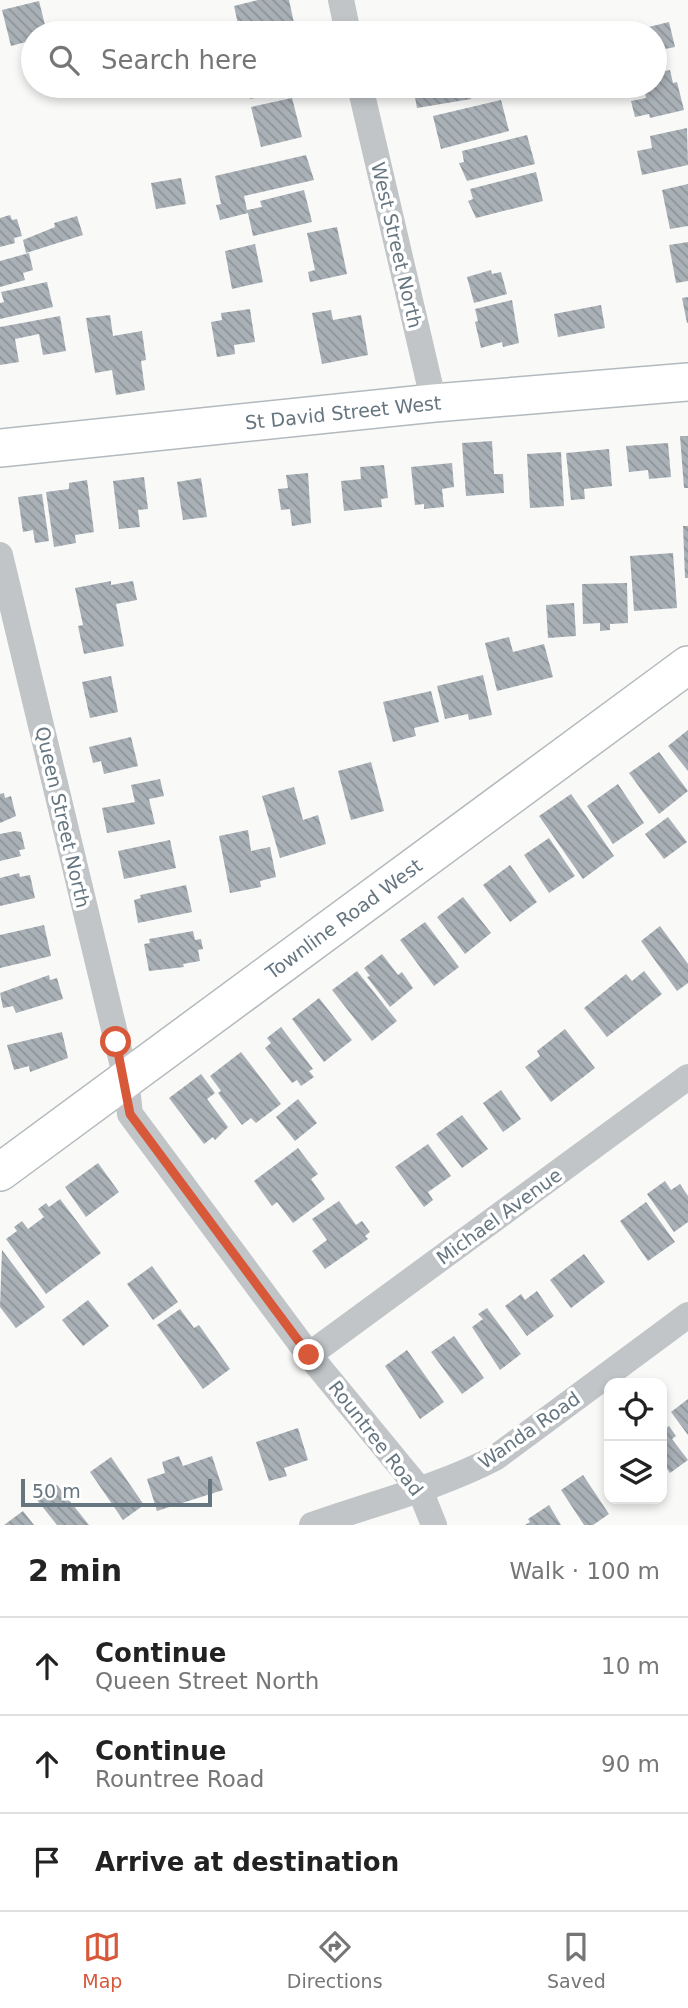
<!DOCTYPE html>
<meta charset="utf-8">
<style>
:root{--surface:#fff;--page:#f6f6f6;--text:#222;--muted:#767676;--line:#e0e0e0;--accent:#d85939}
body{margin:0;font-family:"DejaVu Sans",sans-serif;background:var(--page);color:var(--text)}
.controls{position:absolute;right:21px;bottom:21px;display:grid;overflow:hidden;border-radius:14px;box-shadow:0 4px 10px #0003}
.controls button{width:63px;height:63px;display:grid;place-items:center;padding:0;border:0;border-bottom:2px solid var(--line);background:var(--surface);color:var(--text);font:35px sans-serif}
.scale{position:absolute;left:21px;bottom:18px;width:191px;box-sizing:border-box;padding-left:7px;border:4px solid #667680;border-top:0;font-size:19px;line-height:24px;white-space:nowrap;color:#667680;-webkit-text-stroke:5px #fff;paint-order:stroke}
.stop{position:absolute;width:21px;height:21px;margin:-16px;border:5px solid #d85939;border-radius:50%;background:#fff}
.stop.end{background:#d85939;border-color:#fff;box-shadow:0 2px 7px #0008}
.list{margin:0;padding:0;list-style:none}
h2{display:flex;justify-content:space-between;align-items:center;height:91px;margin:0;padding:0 28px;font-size:30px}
h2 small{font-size:23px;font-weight:400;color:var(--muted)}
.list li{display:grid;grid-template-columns:46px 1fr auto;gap:21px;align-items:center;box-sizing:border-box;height:98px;padding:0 28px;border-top:2px solid var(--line)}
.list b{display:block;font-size:26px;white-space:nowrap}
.list p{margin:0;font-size:23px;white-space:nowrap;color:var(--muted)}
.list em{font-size:23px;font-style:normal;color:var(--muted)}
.icon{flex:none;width:38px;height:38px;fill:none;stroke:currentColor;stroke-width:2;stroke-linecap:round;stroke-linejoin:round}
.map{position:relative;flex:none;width:688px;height:1525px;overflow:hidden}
.search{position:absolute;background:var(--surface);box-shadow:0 4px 10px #0003;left:21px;right:21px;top:21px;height:77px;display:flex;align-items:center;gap:18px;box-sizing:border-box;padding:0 24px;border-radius:38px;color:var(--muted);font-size:26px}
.sheet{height:385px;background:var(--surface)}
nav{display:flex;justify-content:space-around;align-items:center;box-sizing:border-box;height:98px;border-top:2px solid var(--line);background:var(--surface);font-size:19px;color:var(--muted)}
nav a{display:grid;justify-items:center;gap:4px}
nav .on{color:var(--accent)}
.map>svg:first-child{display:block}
</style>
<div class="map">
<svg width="688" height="1525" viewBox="0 0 688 1525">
<defs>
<pattern id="building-back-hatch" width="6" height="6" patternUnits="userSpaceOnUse" patternTransform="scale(1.75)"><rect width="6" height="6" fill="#a9b0b6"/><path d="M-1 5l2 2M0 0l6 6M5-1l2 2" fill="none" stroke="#8d9499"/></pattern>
</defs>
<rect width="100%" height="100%" fill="#f9f9f8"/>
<!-- building -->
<path fill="url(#building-back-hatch)" d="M258,0h31l5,23 -54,10 -6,-27z
M39,1l8,32h-14v7l-22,6 -9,-36z
M467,22l2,11h-24l10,-3 -1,-6z
M669,22l6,25 -10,2 1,3 -11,3v-22h-31z
M215,23l3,10h-40v-1z
M670,70l3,13 4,-1 7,28 -34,8 -1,-4 -14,3 -4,-16 15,-3 -2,-12h11v-13z
M247,86h45l1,4 -43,9z
M468,86l3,13 -54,9 -4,-21z
M292,98l10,39 -41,10 -10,-40z
M501,100l8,31 -68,18 -8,-33z
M687,128l1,37 -46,10 -5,-24 15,-3 -2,-12z
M527,135l8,29 -68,17 -8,-18 5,-1 -2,-11z
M306,155l8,25 -70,16 3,14 15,-3 -2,-6 44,-11 8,32 -59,14 -5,-23 -28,7 -4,-15 5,-1 -6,-28z
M536,172l7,29 -67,17 -8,-17 5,-2 -3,-10z
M181,178l5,26 -30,5 -5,-26z
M688,184v42l-18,3 -8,-39z
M10,215l2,5 5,-1 5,17 -8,2 1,5 -15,4v-29z
M77,216l6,19 -57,18 -3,-13 32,-13 -1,-4z
M337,227l10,47 -37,8 -2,-10 7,-2 -8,-37z
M688,242v39l-12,2 -7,-38z
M255,244l8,38 -31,7 -7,-38z
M29,253l4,17 -10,3 2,7 -25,7v-26z
M491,270l1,4 9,-2 6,22 -33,9 -7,-26z
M47,282l6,25 -53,12v-16l4,-1 -3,-10z
M688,297v26h-1l-5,-25z
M512,300l7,43 -16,4 -1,-5 -21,6 -6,-26 3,-1 -3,-12z
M601,305l4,23 -47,9 -4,-23z
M250,309l5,33 -21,3 1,9 -18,3 -6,-35 11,-2 -1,-7z
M331,310l2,10 28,-5 7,40 -46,9 -10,-51z
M110,315l3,21 29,-5 4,29 -5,1 4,29 -29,5 -4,-25 -17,3 -9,-55z
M60,316l6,35 -23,4 -4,-21 -24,5 4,23 -19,3v-38z
M680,436h8v52h-4z
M492,441l2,33h9l1,19 -38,3 -4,-53z
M668,443l3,34 -22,2 -1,-9 -19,2 -3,-26z
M609,449l3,37 -28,3 1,10 -14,1 -5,-47z
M561,452l3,54 -34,2 -3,-54z
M452,463l2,24 -12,2 2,18 -20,2v-5l-9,1 -4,-38z
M384,465l4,33 -7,1 1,8 -38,4 -3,-30 20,-2 -1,-12z
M308,473l3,50 -19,3 -2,-17 -9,1 -3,-21 10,-1 -2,-13z
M144,477l4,32 -10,1 2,17 -21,2 -6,-48z
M201,478l6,39 -24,3 -6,-38z
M87,480l7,52 -19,3 1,8 -22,4 -8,-55 23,-3v-6z
M42,494l7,47 -14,2 -2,-13 -10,2 -5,-35z
M683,526h5v52h-3z
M673,553l4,55 -43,3 -4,-55z
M111,581v4l22,-4 4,19 -21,4 8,42 -40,8 -6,-28 5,-1 -8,-37z
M627,583l1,40 -18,1v6l-10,1v-8l-17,1 -1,-40z
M574,603l2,33 -28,2 -2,-33z
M509,637l4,15 31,-8 9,33 -56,14 -12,-48z
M483,675l9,40 -23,5 -1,-6 -23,5 -8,-33z
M111,676l7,36 -28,6 -8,-36z
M431,691l8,31 -25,6 2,8 -23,6 -10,-40z
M688,730v41l-20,-25z
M131,737l7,29 -34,8 -3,-13 -8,2 -4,-16z
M659,752l29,39 -29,23 -30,-41z
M371,762l13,49 -33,9 -13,-49z
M160,779l4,17 -15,3 6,25 -48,9 -5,-25 33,-6 -4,-17z
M618,784l26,39 -31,21 -26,-38z
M294,787l9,33 15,-5 8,29 -46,14 -18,-62z
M4,793l1,5 6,-2 5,20 -16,7v-29z
M571,794l43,62 -31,23 -44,-63z
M668,817l19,25 -23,17 -19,-25z
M248,830l3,21 19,-4 6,30 -16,4 1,6 -31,6 -11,-57z
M15,831l6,1 4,17 -6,1 2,6 -21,5v-27z
M549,838l26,38 -26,17 -25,-38z
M170,840l6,28 -52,11 -6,-28z
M510,865l27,37 -27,20 -27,-37z
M19,873l1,4 10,-2 5,23 -35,8v-28z
M186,885l6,27 -54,11 -4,-23 7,-2 -1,-3z
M463,897l28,36 -26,21 -28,-37z
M425,922l34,45 -25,19 -34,-46z
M44,925l7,31 -51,12v-33z
M660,926l28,38v19l-11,8 -36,-50z
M193,931l2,9 6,-1 2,10 -5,1 2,11 -17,3 1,3 -35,4 -5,-27 6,-1 -1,-4z
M382,954l16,21 4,-3 11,16 -23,19 -23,-30 3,-1 -6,-8z
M357,971l40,50 -25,20 -40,-51z
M644,971l18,23 -55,43 -23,-29 42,-34 6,7z
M49,975l1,5 7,-2 6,21 -47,14 -3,-7 -10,2 -3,-15z
M319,998l33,42 -28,22 -32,-43z
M281,1027l32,42 -4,2 5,6 -13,9 -4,-6 -5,3 -27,-35 6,-5 -4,-5z
M565,1029l30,39 -44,34 -26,-35 15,-11 -3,-5z
M62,1032l6,26 -38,14 -1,-6 -15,4 -7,-25z
M241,1052l40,52 -25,19 -5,-5 -9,7 -24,-32 3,-2 -11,-15z
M201,1074l14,19 -8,6 21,28 -13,13 -2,-3 -9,7 -35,-46z
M501,1090l20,29 -18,13 -20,-29z
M298,1099l19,24 -22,18 -19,-24z
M462,1115l26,34 -26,19 -26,-34z
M428,1144l23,32 -23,16 5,8 -9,7 -29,-40z
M298,1148l20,26 -7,5 14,20 -32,24 -16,-21 -5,4 -18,-25z
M98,1163l21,29 -33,25 -21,-30z
M665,1181l6,9 9,-6 8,12v26l-14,10 -27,-38z
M60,1199l41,54 -55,41 -40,-55 11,-8 -3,-4 8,-6 6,8 16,-12 -6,-8 8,-6 3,4z
M339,1201l17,24 6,-4 8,11 -5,4 3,3 -43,30 -13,-18 15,-11 -15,-21z
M646,1202l29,40 -27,19 -28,-40z
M2,1250l43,57 -29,21 -16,-21z
M584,1254l21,28 -34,26 -21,-28z
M152,1266l26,36 -25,18 -26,-36z
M537,1291l17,25 -27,20 -22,-30 16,-12 4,6z
M88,1300l21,26 -26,20 -21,-26z
M487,1308l34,46 -21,16 -28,-43 11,-8 -5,-5z
M180,1309l14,19 5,-3 31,44 -27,20 -46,-64z
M454,1336l30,42 -22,16 -31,-42z
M407,1350l37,52 -24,17 -35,-53z
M688,1399v36l-17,-23z
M662,1424l3,5 4,-3 7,10 -4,3 16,21 -18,13 -8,-12z
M298,1428l10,32 -24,8 3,8 -18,5 -13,-39z
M179,1456l4,10 29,-10 11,34 -66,21 -10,-32 18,-6 -3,-11z
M111,1457l33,48 -21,15 -33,-48z
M583,1475l26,39 -16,11h-9l-23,-35z
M57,1485l32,40h-32l-20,-25z
M549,1505l12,20h-36l5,-3 -2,-3z
M23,1511l11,14h-30z"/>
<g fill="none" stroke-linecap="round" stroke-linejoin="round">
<defs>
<g id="secondary">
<path id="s1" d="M0,448l434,-45 254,-21"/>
<path id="s2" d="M0,1172l688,-507"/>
</g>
</defs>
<!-- secondary casing -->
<use href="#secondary" stroke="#b3b9bd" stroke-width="40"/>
<!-- street -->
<path stroke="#c1c5c8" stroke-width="26" d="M341,0l7,33
M360,86l74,317
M0,555l126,524 4,35 179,241 111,135 14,35
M309,1355l379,-278
M312,1525c62,-22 125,-37 183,-67l193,-143"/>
<!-- secondary -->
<use href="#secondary" stroke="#fff" stroke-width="37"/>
</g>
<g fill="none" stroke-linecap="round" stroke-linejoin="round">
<!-- route -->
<path stroke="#d85939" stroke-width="9" d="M116,1042l14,72 179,241"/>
</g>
<g text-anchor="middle" stroke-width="7" stroke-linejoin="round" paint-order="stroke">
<!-- street labels -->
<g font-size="19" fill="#667680" stroke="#fff">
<text transform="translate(397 245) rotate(77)" y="7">West Street North</text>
<text dy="7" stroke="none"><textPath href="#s1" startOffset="345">St David Street West</textPath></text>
<text transform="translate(63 817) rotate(77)" y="7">Queen Street North</text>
<text dy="7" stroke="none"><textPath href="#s2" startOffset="427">Townline Road West</textPath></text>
<text transform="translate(499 1216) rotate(-36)" y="7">Michael Avenue</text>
<text transform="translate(529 1430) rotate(-35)" y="7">Wanda Road</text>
<text transform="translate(376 1438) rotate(52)" y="7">Rountree Road</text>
</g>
</g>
</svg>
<div class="controls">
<button><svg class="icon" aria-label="locate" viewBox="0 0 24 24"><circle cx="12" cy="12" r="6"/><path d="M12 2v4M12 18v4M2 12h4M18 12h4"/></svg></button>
<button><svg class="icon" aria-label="layers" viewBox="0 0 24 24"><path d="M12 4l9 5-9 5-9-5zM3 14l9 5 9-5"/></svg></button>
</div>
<div class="scale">50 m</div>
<div class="stop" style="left:116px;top:1042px"></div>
<div class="stop end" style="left:309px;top:1355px"></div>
<div class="search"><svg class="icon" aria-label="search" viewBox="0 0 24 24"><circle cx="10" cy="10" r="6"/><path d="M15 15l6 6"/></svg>Search here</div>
</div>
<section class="sheet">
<h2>2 min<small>Walk · 100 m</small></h2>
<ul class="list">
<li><svg class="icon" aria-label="ahead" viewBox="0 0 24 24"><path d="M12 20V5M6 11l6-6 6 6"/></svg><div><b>Continue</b><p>Queen Street North</p></div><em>10 m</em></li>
<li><svg class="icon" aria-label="ahead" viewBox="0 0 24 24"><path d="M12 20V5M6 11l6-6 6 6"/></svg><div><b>Continue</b><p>Rountree Road</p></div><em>90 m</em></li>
<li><svg class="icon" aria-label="arrive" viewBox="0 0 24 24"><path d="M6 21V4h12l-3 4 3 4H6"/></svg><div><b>Arrive at destination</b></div></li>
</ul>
</section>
<nav>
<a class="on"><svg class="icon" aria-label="map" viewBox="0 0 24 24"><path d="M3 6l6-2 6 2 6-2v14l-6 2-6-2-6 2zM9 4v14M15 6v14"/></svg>Map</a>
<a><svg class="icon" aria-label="directions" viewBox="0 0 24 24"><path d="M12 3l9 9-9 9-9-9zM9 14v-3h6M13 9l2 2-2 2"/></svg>Directions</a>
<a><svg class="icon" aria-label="saved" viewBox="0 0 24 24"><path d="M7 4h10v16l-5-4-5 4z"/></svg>Saved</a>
</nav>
